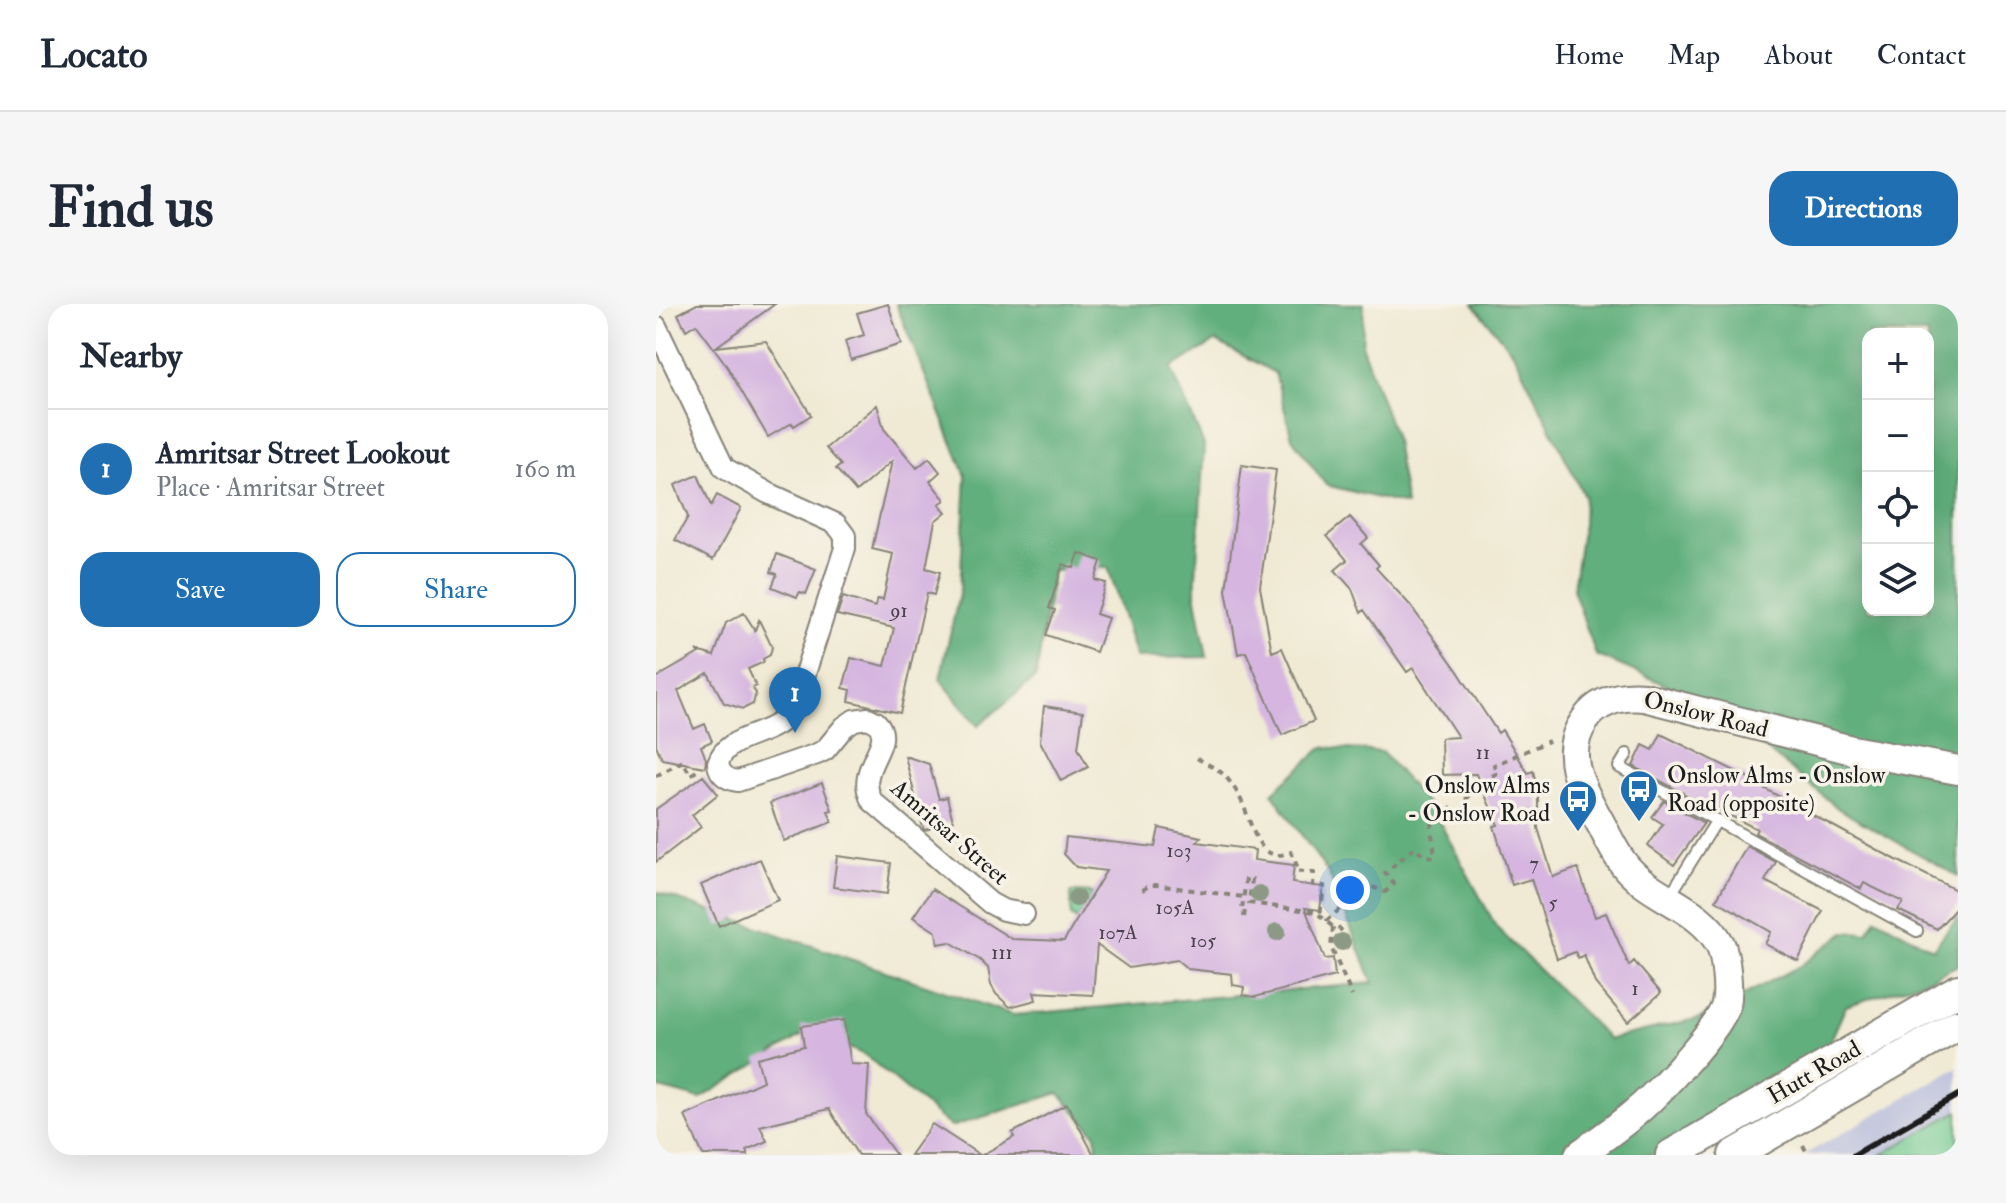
<!DOCTYPE html>
<meta charset="utf-8">
<style>
:root{--surface:#fff;--page:#f6f6f7;--text:#1f2937;--muted:#747a83;--line:#e0e1e3;--accent:#1f6fb2}
body{margin:0;font-family:"IM FELL Double Pica",serif;background:var(--page);color:var(--text)}
.controls{position:absolute;right:24px;top:24px;display:grid;overflow:hidden;border-radius:16px;box-shadow:0 8px 32px #0002}
.controls button{width:72px;height:72px;display:grid;place-items:center;padding:0;border:0;border-bottom:2px solid var(--line);background:var(--surface);color:var(--text);font:40px sans-serif}
.you{position:absolute;left:694px;top:586px;width:28px;height:28px;margin:-20px;border:6px solid #fff;border-radius:50%;background:#1a73e8;box-shadow:0 0 0 12px #1a73e833}
.badge{display:grid;place-items:center;width:52px;height:52px;border-radius:50%;background:var(--accent);color:#fff;font-size:26px;font-weight:700}
.pin{position:absolute;translate:-50% -66px;filter:drop-shadow(0 2px 4px #0008)}
.pin::after{content:'';position:absolute;top:42px;width:28px;height:24px;background:inherit;clip-path:polygon(0 0,100% 0,50% 100%)}
.list{margin:0;padding:0;list-style:none}
h2{display:flex;justify-content:space-between;align-items:center;height:104px;margin:0;padding:0 32px;font-size:34px}
h2 small{font-size:26px;font-weight:400;color:var(--muted)}
.list li{display:grid;grid-template-columns:52px 1fr auto;gap:24px;align-items:center;box-sizing:border-box;height:120px;padding:0 32px;border-top:2px solid var(--line)}
.list b{display:block;font-size:30px;white-space:nowrap}
.list p{margin:0;font-size:26px;white-space:nowrap;color:var(--muted)}
.list em{font-size:26px;font-style:normal;color:var(--muted)}
.actions{display:flex;gap:16px;padding:24px 32px}
.actions a{flex:1;padding:18px 0;border:2px solid var(--accent);border-radius:24px;text-align:center;font-size:28px;color:var(--accent)}
.actions .main{background:var(--accent);color:#fff}
.icon{flex:none;width:44px;height:44px;fill:none;stroke:currentColor;stroke-width:2;stroke-linecap:round;stroke-linejoin:round}
.map{position:relative;flex:none;width:1302px;height:851px;overflow:hidden;border-radius:24px}
header{display:flex;align-items:center;gap:48px;box-sizing:border-box;height:112px;padding:0 40px;background:var(--surface);border-bottom:2px solid var(--line)}
header strong{font-size:38px}
nav{display:flex;gap:44px;margin-inline-start:auto;font-size:28px}
.intro{display:flex;align-items:center;justify-content:space-between;box-sizing:border-box;height:192px;padding:0 48px}
h1{margin:0;font-size:56px}
.button{padding:20px 36px;border-radius:24px;background:var(--accent);color:#fff;font-size:28px;font-weight:700}
main{display:flex;gap:48px;padding:0 48px}
aside{flex:1;background:var(--surface);border-radius:24px;box-shadow:0 8px 32px #0002}
.map>svg:first-child{display:block}
</style>
<header>
<strong>Locato</strong>
<nav><a>Home</a><a>Map</a><a>About</a><a>Contact</a></nav>
</header>
<div class="intro"><h1>Find us</h1><a class="button">Directions</a></div>
<main>
<aside>
<h2>Nearby<small></small></h2>
<ul class="list">
<li><span class="badge">1</span><div><b>Amritsar Street Lookout</b><p>Place · Amritsar Street</p></div><em>160 m</em></li>
</ul>
<div class="actions"><a class="main">Save</a><a>Share</a></div>
</aside>
<div class="map">
<svg width="1302" height="851" viewBox="0 0 1302 851">
<rect width="100%" height="100%" fill="#f7f3e8"/>
<filter id="ink" filterUnits="userSpaceOnUse"><feTurbulence type="fractalNoise" baseFrequency=".0125" numOctaves="2"/><feDisplacementMap in="SourceGraphic" scale="16" xChannelSelector="R" yChannelSelector="G"/><feConvolveMatrix kernelMatrix="1 2 1 2 8 2 1 2 1" color-interpolation-filters="sRGB"/></filter>
<filter id="wash" filterUnits="userSpaceOnUse"><feTurbulence type="fractalNoise" baseFrequency=".006" numOctaves="4" result="noise"/><feDisplacementMap in="SourceGraphic" scale="32" xChannelSelector="R" yChannelSelector="G"/><feGaussianBlur stdDeviation="1.8" result="paint"/><feColorMatrix in="noise" values="0 0 0 0 0 0 0 0 0 0 0 0 0 0 0 0 0 1.4 0 .05"/><feComposite in="paint" operator="in"/></filter>
<g filter="url(#wash)">
<rect width="100%" height="100%" fill="#f0ead4"/>
<!-- industrial -->
<path fill="#bfc2dd" d="M1302,763v44l-77,44h-77z"/>
<!-- green -->
<path fill="#75cb91" stroke="#487456" stroke-width="2" d="M415,588l22,1 -16,27 -6,-4z
M1302,807v44h-77z"/>
<!-- forest -->
<path fill="#60af7b" stroke="#3e664c" stroke-width="2" fill-rule="evenodd" d="M240,0h468l-2,43 32,88 12,70 -80,-20 -34,-47 -17,-65 -59,-32 -45,27 33,77 -9,148 12,64 -71,1 -28,-91 -55,4 -17,106 -58,49 -38,-47 20,-89 6,-114z
M817,0h485v572l-118,-66 -127,-105 -117,-50 -23,-66 10,-65 1,-28 -70,-142zM1212,30h60v276h-60z
M667,443l59,5 52,60 63,116 112,111 91,-21 100,-52 45,-34 22,1 9,-15 57,31 25,-33v49l-26,13 -86,28 -24,54 -171,95h-554l-1,-20 -37,-42 -108,34 -86,-72 -56,-24 -109,68 -44,-12v-195l357,123 360,-32 -44,-109 -57,-81z"/>
<g id="blocks">
<!-- building -->
<path fill="#d6b6e0" d="M41,0h78l-59,43 50,-6 45,74 -17,11 -2,-3 -24,14 -43,-74 -29,-39 -10,6 -8,-16z
M232,0l13,40 -50,16 -6,-19 19,-6 -7,-22z
M221,101l7,24 33,39 12,-10 11,14 -10,9 15,19 -6,4 7,8 -11,9 -9,47 14,4 -6,23 -7,-2 -27,120 -51,-12 2,-11 -8,-2 8,-30 34,8 9,-38 -57,-13 6,-18 32,10 2,-8 6,1 10,-46 -21,-5 20,-88 -36,31 -20,-23 5,-4 -15,-17z
M586,161l34,5 -16,117 12,65 10,-4 32,73 -32,14 -36,-83 -8,2 -12,-64z
M42,171l13,31 6,-11 24,13 -28,52 -38,-20 13,-23 -13,-32z
M694,213l18,21 -7,6 18,21 -3,3 34,37 47,65 41,63 4,-3 26,43 5,-2 5,19v38l15,49 25,-9 17,49 11,-4 23,53 5,-5 27,32 -33,29 -33,-39 -11,-28 -6,3 -3,-6 -18,7 -26,-80 -19,6 -18,-59 4,-1 -22,-51 -34,1 -1,-37 17,-1 -45,-69 -6,4 -43,-62 -3,3 -9,-24 -17,-19 12,-10 -20,-24z
M423,249l22,8 -6,19 11,3 -10,31 12,4 -12,34 -50,-17 9,-25 -6,-2 14,-44 11,4z
M121,250l39,15 -10,25 -6,-2 -3,5 -25,-10 5,-13 -6,-2z
M88,309l11,17 4,-10 13,27 -2,8 -7,4 1,3 -16,7 8,17 -4,2 4,5 -3,11 -10,5 -19,-6 -16,-30 -30,18 16,38 11,-5 7,17 -11,5 5,13 -1,8 -43,-8 -6,-14v-67l43,-25 -2,-2 17,5 12,-33z
M388,402l39,6 -5,36 10,19 -27,14 -21,-40z
M1005,430l98,49 -1,2 123,67 77,39v15l-21,23 -39,-19 5,-8 -39,-19 -3,6 -106,-56 2,-4 -42,-21 -1,2 -81,-44 10,-21 10,5z
M249,452l24,8 10,35 8,-2 6,24 -28,9 -2,-2z
M47,472l15,18 -26,21 9,12 -45,35v-53z
M166,479l10,27 -4,1 4,11 -48,19 -14,-38z
M1008,497l40,22 -30,42 -26,-19 15,-22 -11,-7z
M503,524l42,9 -4,5 58,8 -1,10 40,5 -2,18 31,4 -3,23 -15,-2 20,51 8,-1 2,18 -80,21 -12,-2 1,-8 -11,-2 -1,-11 -44,-5 -11,-9 -48,8 -32,-23 -4,50 -59,-3 2,8 -26,7 -14,-13 -5,-9 -3,-17 -8,-8 -30,-18 -12,2 -2,-12 -23,-15 19,-28 80,50 52,2 42,-70 -30,-4 -12,-13 2,-17 89,10z
M1091,542l29,16 -11,19 58,30 -25,50 -33,-17 6,-12 -55,-32z
M181,552l54,7 -4,31 -54,-7z
M104,555l18,41 -59,26 -18,-41z
M188,716l7,44 18,1 -3,49 30,41h-38l-29,-46 -69,17 7,15 -21,9 2,5h-45l-18,-39 78,-35 -6,-23 47,-12 -3,-20z
M411,800l27,51h-112l32,-18 -2,-4z
M276,820l48,31h-70z"/>
</g>
</g>
<g filter="url(#ink)">
<use href="#blocks" fill-opacity="0" stroke="#868378" stroke-width="2"/>
<g fill="none" stroke-linecap="round" stroke-linejoin="round">
<defs>
<path id="lane" d="M971,450l-8,13 298,164
M1013,593l48,-77"/>
<path id="street" d="M0,22l68,142 44,25 68,31 9,12v12l-51,160c-20,32 -66,23 -76,55 1,11 9,17 20,18l79,-27 8,-4 19,-23 10,-7 14,-2 8,4c22,22 -23,45 -4,79l118,102 13,7 21,4"/>
<path id="secondary" d="M923,851c19,-14 40,-28 58,-44 20,-17 84,-84 89,-107 3,-12 0,-49 -6,-60 -20,-37 -66,-45 -93,-76 -10,-11 -18,-28 -25,-42 -18,-33 -43,-70 -17,-106 14,-20 36,-25 59,-23l208,53 106,20"/>
<path id="primary" d="M1015,851l287,-165
M1078,851l224,-130"/>
</defs>
<!-- lane casing -->
<use href="#lane" stroke="#868378" stroke-width="14"/>
<!-- street casing -->
<use href="#street" stroke="#868378" stroke-width="24"/>
<!-- secondary casing -->
<use href="#secondary" stroke="#868378" stroke-width="32"/>
<!-- primary casing -->
<use href="#primary" stroke="#868378" stroke-width="34"/>
<!-- path -->
<path stroke="#868378" stroke-width="4" stroke-dasharray="6 6" stroke-linecap="butt" d="M541,454c9,6 20,10 27,17 8,8 16,21 20,32 9,20 15,59 47,45l6,14 -1,5 18,2 -1,12 11,1 -4,30
M0,472l27,-15 7,14 7,-4
M486,586l9,-5h5l87,12
M588,613l1,-7h-3l4,-32 6,1 -3,24 67,9 17,15
M670,617l42,-36 17,7 9,-8 -9,-11 30,-26 9,9 10,1c2,-36 -18,-21 19,-50l15,13 -4,-19 25,-24 9,-4 -4,-8 55,-24
M686,627l-6,-6 -3,2 -2,20 21,49
M1147,841l5,10"/>
<!-- lane -->
<use href="#lane" stroke="#fff" stroke-width="10"/>
<!-- street -->
<use href="#street" stroke="#fff" stroke-width="20"/>
<!-- secondary -->
<use href="#secondary" stroke="#fff" stroke-width="28"/>
<!-- primary -->
<use href="#primary" stroke="#fff" stroke-width="30"/>
<!-- rail -->
<path stroke="#1c1c1c" stroke-width="6" d="M1198,851l104,-60"/>
</g>
<!-- trees -->
<g fill="#8c9a85">
<circle cx="603" cy="590" r="9"/>
<circle cx="420" cy="594" r="9"/>
<circle cx="621" cy="628" r="9"/>
<circle cx="686" cy="638" r="9"/>
</g>
</g>
<!-- icons -->
<defs>
<symbol id="bus-pin" viewBox="-11 -11 22 30"><path d="M0 17L-7.5 6A9.5 9.5 0 1 1 7.5 6Z" fill="#1f6fb2" stroke="#f7f3e8"/><path d="M-5-6H5V4H4V6H2V4H-2V6H-4V4H-5ZM-3.5-4V0h7V-4ZM-3.5 1.2v1.5H-2V1.2ZM2 1.2v1.5H3.5V1.2Z" fill="#fff"/></symbol>
</defs>
<g fill-rule="evenodd">
<use href="#bus-pin" x="961" y="463" width="44" height="60"/>
<use href="#bus-pin" x="900" y="473" width="44" height="60"/>
</g>
<g text-anchor="middle" stroke-width="7" stroke-linejoin="round" paint-order="stroke">
<!-- number labels -->
<g font-size="20" fill="#4a424d">
<text x="243" y="313">91</text>
<text x="827" y="455">11</text>
<text x="523" y="553">103</text>
<text x="878" y="566">7</text>
<text x="897" y="605">5</text>
<text x="519" y="610">105A</text>
<text x="462" y="635">107A</text>
<text x="547" y="643">105</text>
<text x="346" y="655">111</text>
<text x="979" y="691">1</text>
</g>
<!-- street labels -->
<g font-size="24" fill="#1c1c1c" stroke="#f7f3e8">
<text transform="translate(1050 410) rotate(14)" y="8">Onslow Road</text>
<text transform="translate(294 528) rotate(41)" y="8">Amritsar Street</text>
<text transform="translate(1158 768) rotate(-30)" y="8">Hutt Road</text>
</g>
<!-- poi labels -->
<g font-size="24" fill="#1c1c1c" stroke="#f7f3e8" text-anchor="start">
<text x="1011" y="479">Onslow Alms - Onslow<tspan x="1011" dy="28">Road (opposite)</tspan></text>
<text x="894" y="489" text-anchor="end">Onslow Alms<tspan x="894" dy="28">- Onslow Road</tspan></text>
</g>
</g>
</svg>
<div class="controls">
<button>+</button>
<button>−</button>
<button><svg class="icon" aria-label="locate" viewBox="0 0 24 24"><circle cx="12" cy="12" r="6"/><path d="M12 2v4M12 18v4M2 12h4M18 12h4"/></svg></button>
<button><svg class="icon" aria-label="layers" viewBox="0 0 24 24"><path d="M12 4l9 5-9 5-9-5zM3 14l9 5 9-5"/></svg></button>
</div>
<div class="you"></div>
<div class="pin badge" style="left:139px;top:429px">1</div>
</div>
</main>
